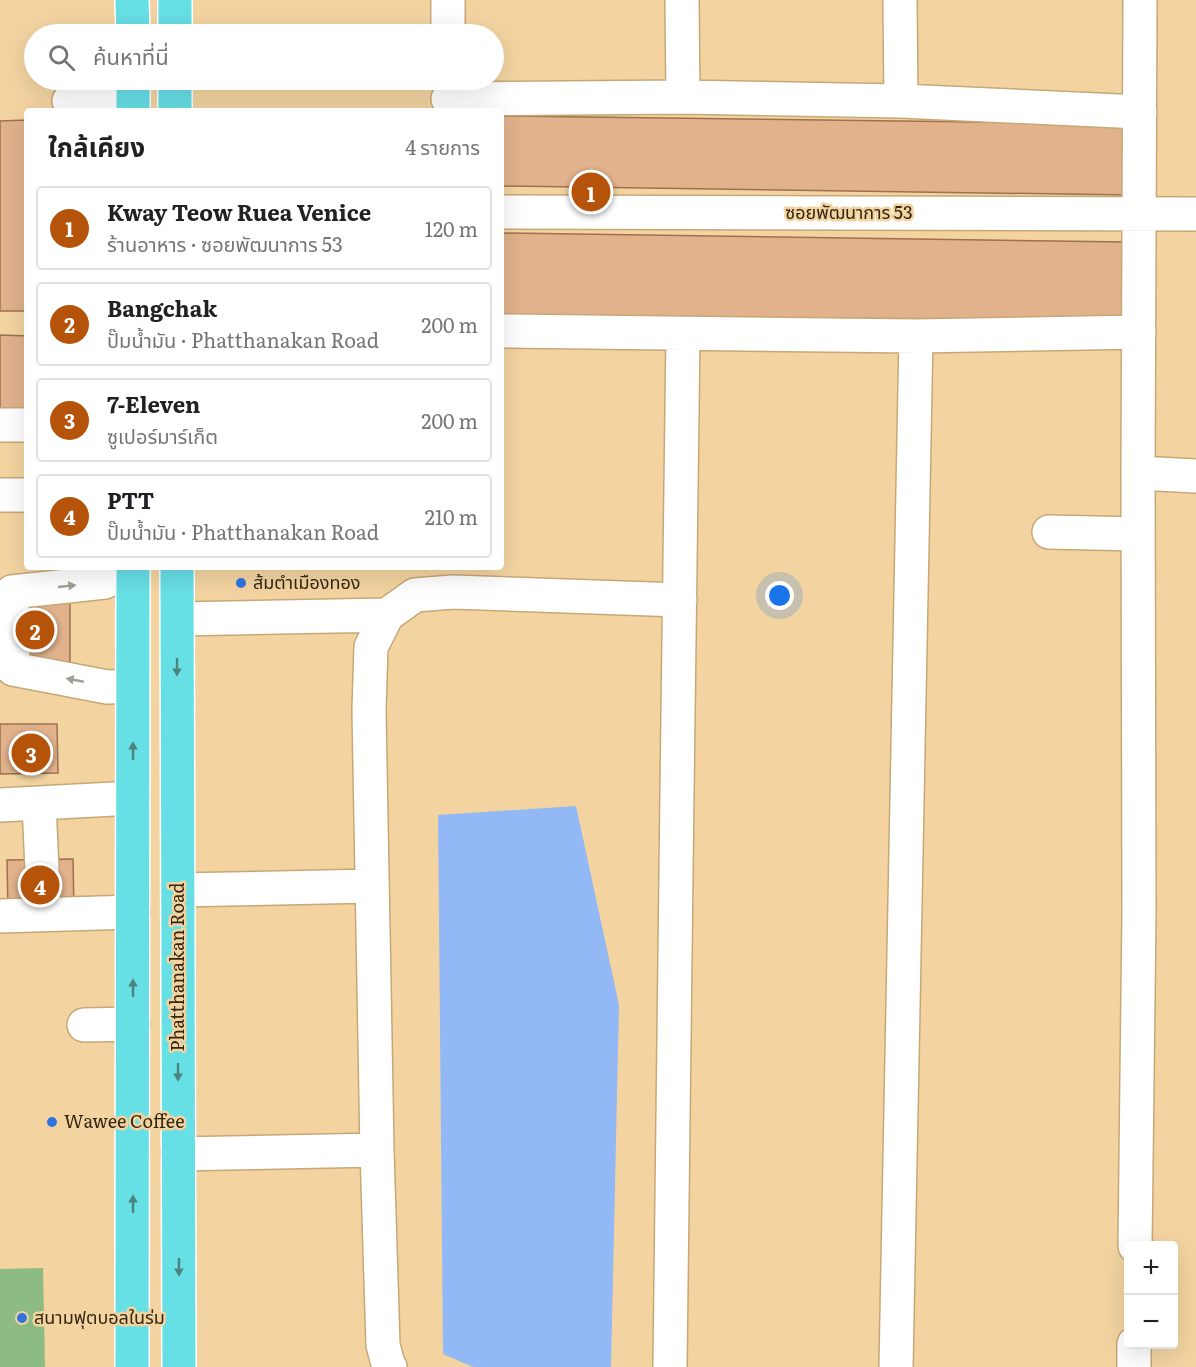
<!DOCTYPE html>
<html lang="th">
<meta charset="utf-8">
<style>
:root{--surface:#fff;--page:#f2f2f2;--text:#202124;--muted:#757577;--line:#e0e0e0;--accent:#b45309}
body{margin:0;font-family:Literata,"Noto Sans Thai",serif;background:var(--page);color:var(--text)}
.controls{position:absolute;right:18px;bottom:18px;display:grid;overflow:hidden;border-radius:6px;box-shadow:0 6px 24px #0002}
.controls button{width:54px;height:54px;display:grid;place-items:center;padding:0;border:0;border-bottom:2px solid var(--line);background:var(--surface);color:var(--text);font:30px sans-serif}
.you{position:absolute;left:780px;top:596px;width:21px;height:21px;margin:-15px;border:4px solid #fff;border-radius:50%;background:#1a73e8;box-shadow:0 0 0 9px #1a73e833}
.badge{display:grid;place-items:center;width:39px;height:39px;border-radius:50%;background:var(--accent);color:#fff;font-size:20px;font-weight:700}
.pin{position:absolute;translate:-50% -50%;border:3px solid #fff;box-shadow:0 2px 6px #0006}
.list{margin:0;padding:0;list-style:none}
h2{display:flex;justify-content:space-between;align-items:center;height:78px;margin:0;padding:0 24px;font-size:26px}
h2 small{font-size:20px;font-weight:400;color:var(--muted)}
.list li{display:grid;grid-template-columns:39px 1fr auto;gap:18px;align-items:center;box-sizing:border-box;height:84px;margin:0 12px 12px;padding:0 12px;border:2px solid var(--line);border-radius:6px}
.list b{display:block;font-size:22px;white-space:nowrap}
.list p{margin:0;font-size:20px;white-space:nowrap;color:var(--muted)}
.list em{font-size:20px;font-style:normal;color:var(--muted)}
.icon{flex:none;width:33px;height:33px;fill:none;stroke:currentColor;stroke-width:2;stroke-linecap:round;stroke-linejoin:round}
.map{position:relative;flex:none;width:1196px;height:1367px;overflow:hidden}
.search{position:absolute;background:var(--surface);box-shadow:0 6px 24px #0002;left:24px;top:24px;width:480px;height:66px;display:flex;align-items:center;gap:15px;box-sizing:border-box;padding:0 21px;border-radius:33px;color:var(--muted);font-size:22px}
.panel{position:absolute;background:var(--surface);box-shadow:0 6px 24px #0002;left:24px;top:108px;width:480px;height:462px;border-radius:6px}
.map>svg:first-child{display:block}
</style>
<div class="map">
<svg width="1196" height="1367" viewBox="0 0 1196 1367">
<rect width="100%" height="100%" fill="#f3d4a1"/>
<!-- green -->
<path fill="#8cbc81" d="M43,1268l2,99h-45v-98z"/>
<!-- water -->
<path fill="#92b8f6" d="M576,806l43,199 -8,362h-138l-30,-13 -5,-539z"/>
<!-- building -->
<path fill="#e1b28c" stroke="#9d714d" stroke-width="1.5" d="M501,116l629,8v71l-629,-9z
M27,120v191h-27v-190z
M501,233l626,9 -1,77 -625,-1z
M0,335l27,1v72h-27z
M0,598l70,1v63l-70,-1z
M0,724h57l1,49 -58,1z
M73,859l1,52h-66l-1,-51z"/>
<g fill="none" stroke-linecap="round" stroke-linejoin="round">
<defs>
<path id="minor" d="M448,0v34
M682,0l1,97
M900,0l1,101
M448,99l235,-2 218,4 239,11
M69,101l64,1
M501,212l695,2
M501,331l415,5 223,-4
M0,425h27
M1138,473l58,3
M0,495h27
M1049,532l89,2
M129,567l-24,15 -93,10 1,77 94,18 26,-1
M177,619l210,-4
M39,803l5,111
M0,805l133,-7
M178,890l194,-4
M0,916l133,-4
M84,1025l49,-1
M178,1154l199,-4
M1135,1246l4,-333 -1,-440 2,-473
M390,1367l-2,-3 -5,-19 -6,-195 -8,-440 2,-63 16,-32 28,-20 38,-3 227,8
M670,1367c2,-344 10,-688 13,-1032
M896,1367l20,-1031
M1134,1367v-23"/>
<path id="major" d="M132,0l1,34
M175,0v34
M133,80v31
M175,80v31
M177,567l2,800
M132,1367l1,-800"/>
</defs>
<!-- minor casing -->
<use href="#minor" stroke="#c6a876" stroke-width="36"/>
<!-- major casing -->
<use href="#major" stroke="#fff" stroke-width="36"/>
<!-- minor -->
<use href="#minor" stroke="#fff" stroke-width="33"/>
<!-- major -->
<use href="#major" stroke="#66dfe5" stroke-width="33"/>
</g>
<!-- one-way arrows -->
<defs><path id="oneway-solid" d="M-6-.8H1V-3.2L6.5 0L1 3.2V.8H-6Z" transform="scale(1.5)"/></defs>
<g fill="#a39e95">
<use href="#oneway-solid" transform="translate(67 586) rotate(-6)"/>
<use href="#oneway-solid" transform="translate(75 680) rotate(-169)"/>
</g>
<g fill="#4c837c">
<use href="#oneway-solid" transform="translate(177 667) rotate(90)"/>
<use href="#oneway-solid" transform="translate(133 751) rotate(-90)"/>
<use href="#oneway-solid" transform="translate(133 988) rotate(-90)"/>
<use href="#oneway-solid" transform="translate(178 1072) rotate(90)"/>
<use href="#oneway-solid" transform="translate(133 1204) rotate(-90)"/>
<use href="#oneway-solid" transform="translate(179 1267) rotate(90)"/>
</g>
<!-- markers -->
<g fill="#3173e1" stroke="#f3d4a1" stroke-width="2">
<circle cx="241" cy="583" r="6"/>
<circle cx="52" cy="1122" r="6"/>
<circle cx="22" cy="1318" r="6"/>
</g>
<g text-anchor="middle" stroke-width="5" stroke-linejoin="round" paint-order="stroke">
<!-- street labels -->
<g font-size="18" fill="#332713" stroke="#f3d4a1">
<text x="849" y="219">ซอยพัฒนาการ 53</text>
<text transform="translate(178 967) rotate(-90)" y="6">Phatthanakan Road</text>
</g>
<!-- poi labels -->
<g font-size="18" fill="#332713" stroke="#f3d4a1" text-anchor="start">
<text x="253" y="589">ส้มตำเมืองทอง</text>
<text x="64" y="1128">Wawee Coffee</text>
<text x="34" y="1324">สนามฟุตบอลในร่ม</text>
</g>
</g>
</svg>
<div class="controls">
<button>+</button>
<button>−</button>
</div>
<div class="you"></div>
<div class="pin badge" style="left:591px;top:192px">1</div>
<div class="pin badge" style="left:35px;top:630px">2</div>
<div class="pin badge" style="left:31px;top:753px">3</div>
<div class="pin badge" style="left:40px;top:885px">4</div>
<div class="search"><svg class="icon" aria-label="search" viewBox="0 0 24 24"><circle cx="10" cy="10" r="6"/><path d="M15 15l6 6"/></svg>ค้นหาที่นี่</div>
<section class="panel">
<h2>ใกล้เคียง<small>4 รายการ</small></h2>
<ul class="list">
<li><span class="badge">1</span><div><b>Kway Teow Ruea Venice</b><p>ร้านอาหาร · ซอยพัฒนาการ 53</p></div><em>120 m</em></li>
<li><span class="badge">2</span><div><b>Bangchak</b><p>ปั๊มน้ำมัน · Phatthanakan Road</p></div><em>200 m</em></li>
<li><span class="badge">3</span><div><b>7-Eleven</b><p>ซูเปอร์มาร์เก็ต</p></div><em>200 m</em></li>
<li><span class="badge">4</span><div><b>PTT</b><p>ปั๊มน้ำมัน · Phatthanakan Road</p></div><em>210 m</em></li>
</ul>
</section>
</div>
